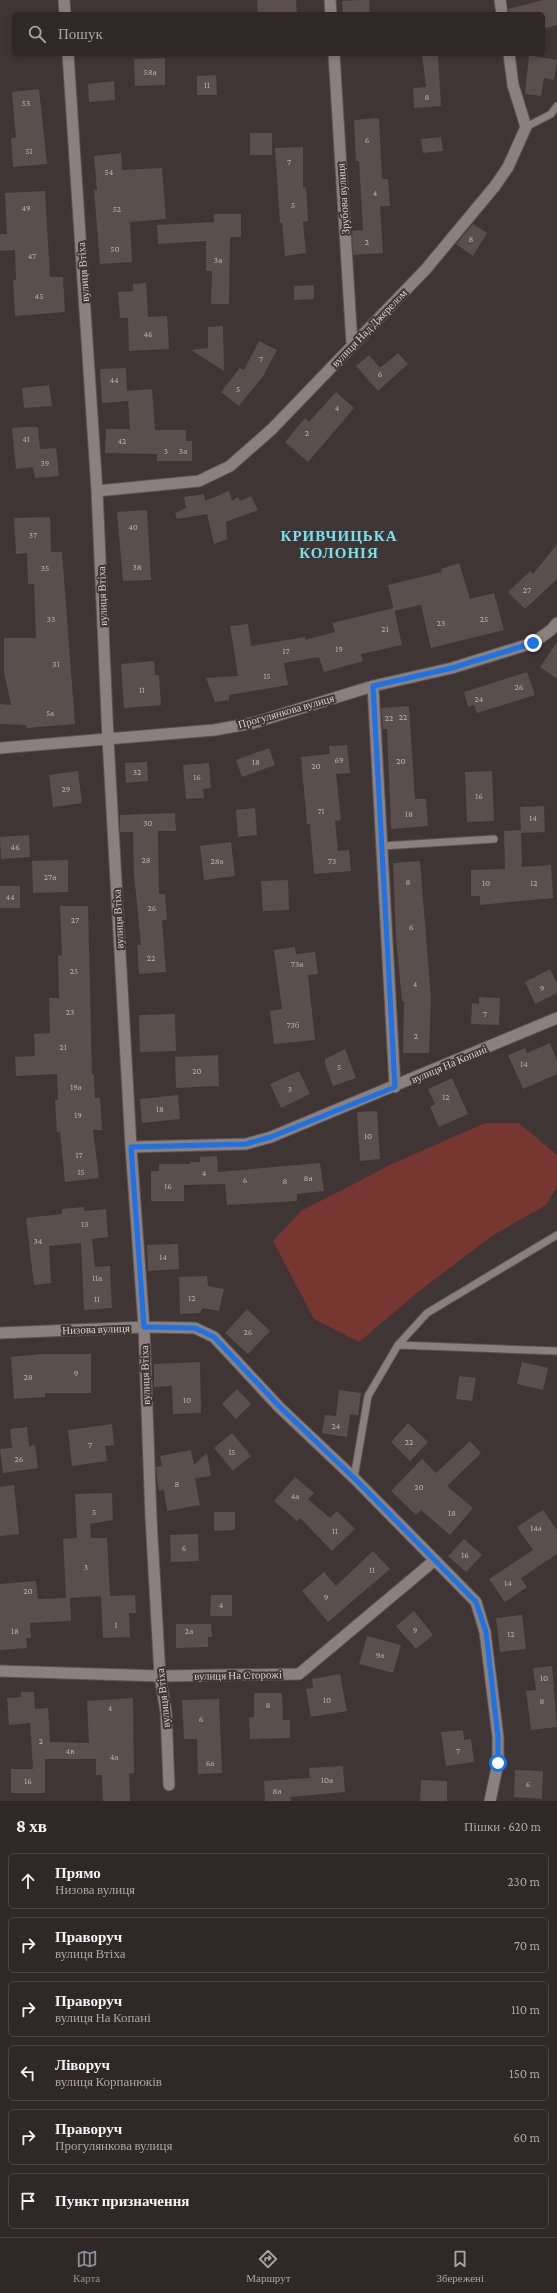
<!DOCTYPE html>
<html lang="uk">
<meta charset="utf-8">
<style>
:root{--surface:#2f2827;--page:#3b3433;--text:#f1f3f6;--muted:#a7a6a7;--line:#4a4444;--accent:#8c9099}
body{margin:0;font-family:"Crimson Pro",serif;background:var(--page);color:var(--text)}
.stop{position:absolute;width:12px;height:12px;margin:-9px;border:3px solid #1a73e8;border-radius:50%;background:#fff}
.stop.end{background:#1a73e8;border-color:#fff;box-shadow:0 1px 4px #0008}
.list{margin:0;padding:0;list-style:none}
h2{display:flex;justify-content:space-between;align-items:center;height:52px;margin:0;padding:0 16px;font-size:17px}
h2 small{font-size:13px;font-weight:400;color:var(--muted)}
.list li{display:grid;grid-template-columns:26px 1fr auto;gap:12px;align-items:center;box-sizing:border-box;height:56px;margin:0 8px 8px;padding:0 8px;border:1px solid var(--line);border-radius:6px}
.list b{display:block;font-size:15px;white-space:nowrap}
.list p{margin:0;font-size:13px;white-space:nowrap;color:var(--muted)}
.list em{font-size:13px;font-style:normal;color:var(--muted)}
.icon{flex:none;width:22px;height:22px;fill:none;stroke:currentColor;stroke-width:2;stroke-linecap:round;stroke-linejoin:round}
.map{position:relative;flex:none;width:557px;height:1801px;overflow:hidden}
.search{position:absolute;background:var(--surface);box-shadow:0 2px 6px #0003;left:12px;right:12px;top:12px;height:44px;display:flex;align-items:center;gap:10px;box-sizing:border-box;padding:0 14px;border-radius:6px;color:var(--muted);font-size:15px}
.sheet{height:436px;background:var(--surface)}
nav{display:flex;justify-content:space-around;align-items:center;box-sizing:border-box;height:56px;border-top:1px solid var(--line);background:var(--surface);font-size:11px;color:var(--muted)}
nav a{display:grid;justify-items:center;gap:2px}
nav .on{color:var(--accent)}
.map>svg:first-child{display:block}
</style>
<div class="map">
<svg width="557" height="1801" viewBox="0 0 557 1801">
<rect width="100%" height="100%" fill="#3f3534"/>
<!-- green -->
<path fill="#773630" d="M485,1123h34l38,32v32l-11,18 -54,31 -74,56 -59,50 -45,-23 -41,-78 28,-30 91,-47z"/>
<!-- building -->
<path fill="#5a4f4d" d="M257,0h39l1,14h-39z
M359,0h10l1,14h-27l-1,-13z
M543,0h14v25l-14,4v-15h-34l-1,-5z
M422,54h16l3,52 -27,2 -1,-20 13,-1z
M529,55l28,5 -3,20 -10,-2 -3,18 -16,-2z
M165,58v27l-30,1 -1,-27z
M216,75l1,20h-20v-19z
M114,81l1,19 -26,2 -1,-18z
M39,89l8,75 -34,3 -2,-29h5l-4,-46z
M379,118l3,61h6l2,27h-10l3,47 -30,2 -1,-24 11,-1 -4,-69h-3l-2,-41z
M250,133h22v22h-22z
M441,137l2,14 -20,2 -2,-14z
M303,147v41l3,-1 2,34 -5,1 3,31 -21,3 -3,-33h-2l-5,-75z
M121,153l1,17 40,-2 4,51 -36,3 2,40 -32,2 -6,-74h3l-3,-34z
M45,191l5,86h13l2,35 -50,4 -2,-36h3l-1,-30 -15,1v-17h7l-2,-41z
M214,214h27v23h-11l-1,67h-18l1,-33h-6v-30l-48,3 -1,-19 57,-3z
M473,224l14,9 -14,23 -17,-12z
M146,283l2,34 19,-1 2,33 -40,2 -1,-33h-8l-2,-26 15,-1v-7z
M314,285v14l-20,1v-14z
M223,326l1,45 -33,-21 17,-2v-21z
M259,341l18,9 -14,26 -24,30 -18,-14 19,-24 4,2z
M398,353l10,11 -30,27 -22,-25 13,-11 11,13z
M126,368l1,23 25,-2 3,41h31v11h6v20h-35v-7l-52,-1 1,-24h24l-2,-30v2l-26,2 -2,-34z
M49,385l3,21 -28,2 -2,-20z
M336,392l18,16 -46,54 -23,-20 20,-24 4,4z
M24,427h14l2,22 16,-1 3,28 -24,2 -2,-11 -17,2 -4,-41z
M229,491l3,10 6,-4 2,4 11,-5 7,14 -32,12 1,17 -13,5 -7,-30 -30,5 -2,-6 11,-5 -2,-11 20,-3 1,7z
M147,510l4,70 -28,1 -6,-69z
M50,517l1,35h11l13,172 -48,4 -1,-3 -26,-1v-20l11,1 -7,-33v-34h32l-2,-54h-6l-1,-31 -11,1 -2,-36z
M557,544v35l-32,30 -17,-17 22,-21 3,3z
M459,563l11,36 24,-6 10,37 -73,18 -10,-43 -27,6 -6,-26 54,-13 -1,-3z
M394,608l8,37 -41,9 2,7 -39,11 -5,-15 -35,6 4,22 -59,10v5l-14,2 -9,-24 32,-2 -8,-50 18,-2 3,22 54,-9v3l30,-8 -3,-9z
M557,642v37l-17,-12z
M154,661l1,14h4l2,30 -37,3 -3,-44z
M527,672l8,23 -58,18 -3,-8 -6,2 -4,-15z
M409,706l6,93h11l2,27 -37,3 -4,-100h-4l-2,-21z
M347,745l3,28 -14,1 5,46 -6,1 3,30 11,-1 2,21 -37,3 -4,-50h-3l-6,-67 29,-3 -1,-8z
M269,748l6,17 -33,12 -6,-17z
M147,762l1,19 -22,2 -1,-20z
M209,763l2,25 -8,1 1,9 -18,1 -3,-34z
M78,771l4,32 -29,4 -4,-32z
M492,771l2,50 -27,1 -2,-50z
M544,806l1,26 -24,1 -1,-26z
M255,808l2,27 -19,2 -2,-27z
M175,813l1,18h-18l1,63h6l2,26h-5l4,52 -27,2 -2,-29h4l-7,-71 -1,-42h-13v-17z
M521,830l1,37 29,-2 2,33 -73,7v-9h-9v-26l34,-1 -1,-38z
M29,835l1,22 -29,2 -1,-22z
M231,842l4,34 -31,4 -4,-34z
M68,860v32l-35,1 -1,-32z
M420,861l11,137 -2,55h-26l1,-52h-2l-6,-64 -3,-74z
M288,880l1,30 -26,1 -2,-30z
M0,886h20v22h-20z
M60,906h28l4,169 2,-1 1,24h5l2,32h-9l6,48 -34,4 -5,-50h-3l-2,-32h3l-1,-26 -41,2 -1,-19 20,-1 -1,-22 16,-1 -1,-35h10l-1,-42 4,-1z
M295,947l1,7 19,-2 3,22 -10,1 7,65 -41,4 -4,-33 12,-2 -8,-59z
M550,969l7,14v10l-22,11 -10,-22z
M479,997l21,1 -1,27 -28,-1 1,-21 7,1z
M175,1014l1,37 -36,1 -1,-37z
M550,1043l7,17v14l-34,15 -15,-34 17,-7 2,5z
M345,1049l11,29 -23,8 -8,-22v-5z
M218,1055l1,31 -43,2 -1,-31z
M299,1071l11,23 -29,14 -11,-24z
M452,1078l16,36 -29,13 -9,-20 5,-3 -7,-15z
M178,1095l2,24 -38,4 -2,-24z
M377,1111l3,48 -20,2 -3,-49z
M217,1156l1,16 102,-9 4,28 -27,3v7l-70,4 -2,-21 -41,1v16h-33v-30h8v-7h31v-2h10v-5z
M84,1207v4l22,-2 2,28 -16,2 3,28 15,-1 2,42 -28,2 -3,-67 -32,3 2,37 -17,2 -8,-67 36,-4v-5z
M178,1244l1,25 -31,2 -1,-26z
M207,1276l1,10 16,3 -5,22 -16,-3 -3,5 -20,1 -1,-37z
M247,1309l23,22 -22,23 -23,-21z
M42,1354h49v39h-46v4l-31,2 -3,-42z
M200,1362l1,51 -28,1 -1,-28 -18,1v-23z
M522,1362l26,6 -5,22 -26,-6z
M459,1376l17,2 -4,23 -16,-2z
M237,1389l14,15 -15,15 -14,-15z
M339,1390l22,3 -3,22 -8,-1 -3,23 -25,-4 3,-18 11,1z
M408,1423l20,19 -18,19 -19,-19z
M112,1424l2,21 -9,1 2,15 -35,5 -4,-36z
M27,1427l2,19 6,-1 3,23 -35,5 -3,-24 12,-1 -2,-19z
M232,1433l19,23 -18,15 -19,-23z
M470,1441l11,12 -34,33 26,22 -23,27 -29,-25 -5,5 -25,-24 31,-32 14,14z
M191,1450l3,15 13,-12 4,23 -16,2 5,27 -33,6 -3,-21 -5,1 -2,-13 -1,-11 6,-1 -2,-10z
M295,1477l19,16 -6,6 22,19 7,-7 18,18 -23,22 -32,-33 -3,3 -23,-20z
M14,1485l5,49 -19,2v-49z
M112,1493l1,27 -23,4 1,14h16l3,58 25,-1 1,18h-7l1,24 -27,1 -2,-42h4l-35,2 1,23 -41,2 1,15h-5l1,10 -27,2v-66l36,-3 2,18 28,-1 -3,-59 14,-1 -2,-44z
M543,1510l14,20v24l-36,24 6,9 -22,15 -16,-23 44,-29 -16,-23z
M214,1512h21v18l-21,1z
M198,1534l1,27 -28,1 -1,-27z
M464,1539l18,16 -16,17 -18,-16z
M373,1551l17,18 -62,53 -26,-31 22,-19 12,14z
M211,1595h21v21h-22z
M414,1611l19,24 -17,14 -20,-23z
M522,1615l4,34 -26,3 -4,-34z
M176,1624h35l1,13h-4v10l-32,1z
M367,1636l34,9 -8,28 -34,-9z
M552,1666l5,61 -26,3 -5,-39 10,-1 -3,-22z
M340,1674l7,37 -36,6 -5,-28 7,-1 -1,-9z
M21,1692h13l1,17 13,-1 2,34 39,1 -2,-42 46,-3 1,75 -5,1 1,27h-27l-1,-26h-6v-16h-51v34h-34v-24h22l-3,-46 -21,2 -2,-27 14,-1z
M254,1693h28l1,27h7v18l-40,1 -1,-21 5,-1z
M219,1699l3,74 -24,1 -1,-35h-13l-2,-39z
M463,1730l1,10 7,-1 3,23 -28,4 -5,-34z
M343,1766l2,26 -55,5 1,4h-26l-1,-20 46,-3 -1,-10z
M515,1770l28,1 -1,28 -28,-2z
M421,1780l26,1v20h-27z"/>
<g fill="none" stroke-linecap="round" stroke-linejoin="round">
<defs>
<path id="service" d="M526,127l25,-13 6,-8
M382,846l112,-7
M398,1345l159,6
M354,1478l14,-82 30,-51 29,-32 130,-78"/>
<path id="minor" d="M64,0l1,14
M330,0l1,14
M500,0l2,14
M68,54l29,437 11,248 23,408 13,180 7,191 9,158 6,36 3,73
M334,54l18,290
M97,491l102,-10 31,-15 42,-37 154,-160 69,-83 13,-19 18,-40 -13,-42 -4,-31
M373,686l22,401
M0,748l214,-18 39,-7 120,-37 79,-18 81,-25 18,-13 6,-7
M131,1147l115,-3 25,-7 286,-119
M0,1333l144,-6 51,1 19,9 65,70 75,71 122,124 9,30 13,105v26l-8,38
M0,1671l160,5 139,-2 136,-114"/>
</defs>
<!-- service casing -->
<use href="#service" stroke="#5b5251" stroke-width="9"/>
<!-- minor casing -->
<use href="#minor" stroke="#5b5251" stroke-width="13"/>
<!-- service -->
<use href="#service" stroke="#8c807e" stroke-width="7"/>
<!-- minor -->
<use href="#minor" stroke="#8c807e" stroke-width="11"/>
</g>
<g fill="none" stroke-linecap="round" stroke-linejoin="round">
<!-- route -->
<path stroke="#1a73e8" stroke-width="5" d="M498,1763v-26l-12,-105 -10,-30 -122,-124 -74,-71 -66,-70 -19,-9 -51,-1 -13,-180 115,-3 25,-7 124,-50 -22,-401 79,-18 81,-25"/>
</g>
<g text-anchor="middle" stroke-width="4" stroke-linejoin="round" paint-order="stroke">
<!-- number labels -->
<g font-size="9" fill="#b8b0ae">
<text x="150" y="75">58а</text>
<text x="207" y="88">11</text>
<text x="427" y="100">8</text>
<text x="26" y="106">53</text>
<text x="367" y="143">6</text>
<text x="29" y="154">51</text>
<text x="289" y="165">7</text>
<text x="109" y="175">54</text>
<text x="375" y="196">4</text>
<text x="293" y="208">5</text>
<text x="26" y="211">49</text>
<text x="117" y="212">52</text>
<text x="471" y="242">8</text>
<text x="367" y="245">2</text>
<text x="115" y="252">50</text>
<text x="32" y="259">47</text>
<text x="218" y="263">3а</text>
<text x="39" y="299">45</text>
<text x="148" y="337">46</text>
<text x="261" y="362">7</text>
<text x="380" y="377">6</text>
<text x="114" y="383">44</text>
<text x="238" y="392">5</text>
<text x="337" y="411">4</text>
<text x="307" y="436">2</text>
<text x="26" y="442">41</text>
<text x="122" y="444">42</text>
<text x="166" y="454">3</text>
<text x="183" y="454">3а</text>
<text x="45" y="466">39</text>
<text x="133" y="530">40</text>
<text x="33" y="538">37</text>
<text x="137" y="570">38</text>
<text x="45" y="571">35</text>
<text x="527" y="593">27</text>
<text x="51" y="622">33</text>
<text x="484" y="622">25</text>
<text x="441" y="626">23</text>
<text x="385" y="632">21</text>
<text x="339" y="652">19</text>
<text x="286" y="654">17</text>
<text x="56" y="667">31</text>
<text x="267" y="679">15</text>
<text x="519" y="690">26</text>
<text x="142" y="693">11</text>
<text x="479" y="702">24</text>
<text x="50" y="716">5а</text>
<text x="403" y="720">22</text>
<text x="389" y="721">22</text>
<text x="339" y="763">69</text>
<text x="401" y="764">20</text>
<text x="256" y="765">18</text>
<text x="316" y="769">20</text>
<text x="137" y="775">32</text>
<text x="197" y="780">16</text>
<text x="66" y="792">29</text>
<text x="479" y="799">16</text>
<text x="321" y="814">71</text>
<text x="409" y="817">18</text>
<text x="533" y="821">14</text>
<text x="148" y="826">30</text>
<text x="15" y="850">46</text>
<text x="146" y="863">28</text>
<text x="217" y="864">28а</text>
<text x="332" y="864">73</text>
<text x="50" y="880">27а</text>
<text x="408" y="885">8</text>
<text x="486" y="886">10</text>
<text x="534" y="886">12</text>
<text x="10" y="900">44</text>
<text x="152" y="911">26</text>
<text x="75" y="923">27</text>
<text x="411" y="930">6</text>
<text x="151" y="961">22</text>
<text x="297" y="967">73а</text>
<text x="74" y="974">25</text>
<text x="415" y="987">4</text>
<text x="542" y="991">9</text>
<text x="70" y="1015">23</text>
<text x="485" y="1017">7</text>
<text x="293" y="1028">73б</text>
<text x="416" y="1039">2</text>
<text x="63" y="1050">21</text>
<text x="524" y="1067">14</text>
<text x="339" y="1070">5</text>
<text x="197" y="1074">20</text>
<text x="76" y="1090">19а</text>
<text x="290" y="1092">3</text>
<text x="446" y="1100">12</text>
<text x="160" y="1112">18</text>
<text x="78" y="1118">19</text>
<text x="368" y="1139">10</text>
<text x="79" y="1158">17</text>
<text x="81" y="1175">15</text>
<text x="204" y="1176">4</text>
<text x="308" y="1181">8а</text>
<text x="245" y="1183">6</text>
<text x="285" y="1184">8</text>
<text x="168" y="1189">16</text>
<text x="85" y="1227">13</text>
<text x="38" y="1244">34</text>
<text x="163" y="1260">14</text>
<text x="97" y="1281">11а</text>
<text x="192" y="1301">12</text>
<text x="97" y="1302">11</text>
<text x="248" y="1335">26</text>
<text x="76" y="1376">9</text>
<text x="28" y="1380">28</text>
<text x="187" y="1403">10</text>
<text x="336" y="1429">24</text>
<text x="409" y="1445">22</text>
<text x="90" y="1448">7</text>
<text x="232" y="1455">15</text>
<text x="19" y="1462">26</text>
<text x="177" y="1487">8</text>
<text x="419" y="1490">20</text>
<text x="295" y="1499">4а</text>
<text x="94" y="1515">5</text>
<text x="452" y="1516">18</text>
<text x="536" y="1531">14а</text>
<text x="335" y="1534">11</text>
<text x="184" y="1551">6</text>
<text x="465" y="1558">16</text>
<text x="86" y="1570">3</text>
<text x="372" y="1573">11</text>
<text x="508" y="1586">14</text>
<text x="28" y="1594">20</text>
<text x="326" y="1600">9</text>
<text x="221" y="1608">4</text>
<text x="116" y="1628">1</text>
<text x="415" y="1633">9</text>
<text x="15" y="1634">18</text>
<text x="189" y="1634">2а</text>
<text x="511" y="1637">12</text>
<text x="380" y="1658">9а</text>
<text x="544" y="1681">10</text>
<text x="327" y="1703">10</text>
<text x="542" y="1704">8</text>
<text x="268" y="1708">8</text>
<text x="110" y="1711">4</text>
<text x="201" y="1722">6</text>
<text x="41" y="1744">2</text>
<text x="70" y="1754">4в</text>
<text x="458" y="1754">7</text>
<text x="114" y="1760">4а</text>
<text x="210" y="1766">6а</text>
<text x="327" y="1783">10а</text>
<text x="28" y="1784">16</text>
<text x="528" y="1787">6</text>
<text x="277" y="1794">8а</text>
</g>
<!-- street labels -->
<g font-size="11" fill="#d7d0cf" stroke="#3f3534">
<text transform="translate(343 199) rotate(-94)" y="4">Зрубова вулиця</text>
<text transform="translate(83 272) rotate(-94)" y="4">вулиця Втіха</text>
<text transform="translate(369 328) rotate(-46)" y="4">вулиця Над Джерелом</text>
<text transform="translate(102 596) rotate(-92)" y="4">вулиця Втіха</text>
<text transform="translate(286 711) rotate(-16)" y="4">Прогулянкова вулиця</text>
<text transform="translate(118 919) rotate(-93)" y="4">вулиця Втіха</text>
<text transform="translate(449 1064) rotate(-23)" y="4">вулиця На Копані</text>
<text transform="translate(96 1329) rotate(-2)" y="4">Низова вулиця</text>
<text transform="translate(145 1375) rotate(-92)" y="4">вулиця Втіха</text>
<text transform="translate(238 1675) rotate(-1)" y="4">вулиця На Сторожі</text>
<text transform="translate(163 1698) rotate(-96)" y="4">вулиця Втіха</text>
</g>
<!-- district labels -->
<g font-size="15" font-weight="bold" letter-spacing="1" fill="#77e1ef" stroke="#3f3534">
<text x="339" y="541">КРИВЧИЦЬКА<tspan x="339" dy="17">КОЛОНІЯ</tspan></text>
</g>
</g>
</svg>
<div class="stop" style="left:498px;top:1763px"></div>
<div class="stop end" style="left:533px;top:643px"></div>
<div class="search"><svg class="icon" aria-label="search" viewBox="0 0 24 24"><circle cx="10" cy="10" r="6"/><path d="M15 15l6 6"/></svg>Пошук</div>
</div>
<section class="sheet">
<h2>8 хв<small>Пішки · 620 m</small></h2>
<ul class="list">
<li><svg class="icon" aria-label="ahead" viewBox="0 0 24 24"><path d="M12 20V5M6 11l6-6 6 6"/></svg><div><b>Прямо</b><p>Низова вулиця</p></div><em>230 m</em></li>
<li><svg class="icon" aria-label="right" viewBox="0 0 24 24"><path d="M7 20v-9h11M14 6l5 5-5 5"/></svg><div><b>Праворуч</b><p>вулиця Втіха</p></div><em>70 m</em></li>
<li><svg class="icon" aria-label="right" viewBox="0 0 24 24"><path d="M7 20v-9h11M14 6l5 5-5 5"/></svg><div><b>Праворуч</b><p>вулиця На Копані</p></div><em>110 m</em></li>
<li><svg class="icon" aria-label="left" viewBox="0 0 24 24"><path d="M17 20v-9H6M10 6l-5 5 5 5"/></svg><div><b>Ліворуч</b><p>вулиця Корпанюків</p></div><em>150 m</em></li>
<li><svg class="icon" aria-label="right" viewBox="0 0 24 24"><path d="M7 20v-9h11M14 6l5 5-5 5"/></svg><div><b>Праворуч</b><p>Прогулянкова вулиця</p></div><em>60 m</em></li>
<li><svg class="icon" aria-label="arrive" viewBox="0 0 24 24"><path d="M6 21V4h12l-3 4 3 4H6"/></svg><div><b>Пункт призначення</b></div></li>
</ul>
</section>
<nav>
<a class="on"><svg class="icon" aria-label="map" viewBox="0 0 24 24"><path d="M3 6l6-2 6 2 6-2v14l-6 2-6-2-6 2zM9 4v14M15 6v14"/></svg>Карта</a>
<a><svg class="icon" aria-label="directions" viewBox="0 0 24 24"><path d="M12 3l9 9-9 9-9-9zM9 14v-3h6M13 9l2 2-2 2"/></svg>Маршрут</a>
<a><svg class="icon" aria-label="saved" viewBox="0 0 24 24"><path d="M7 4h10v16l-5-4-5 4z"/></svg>Збережені</a>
</nav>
